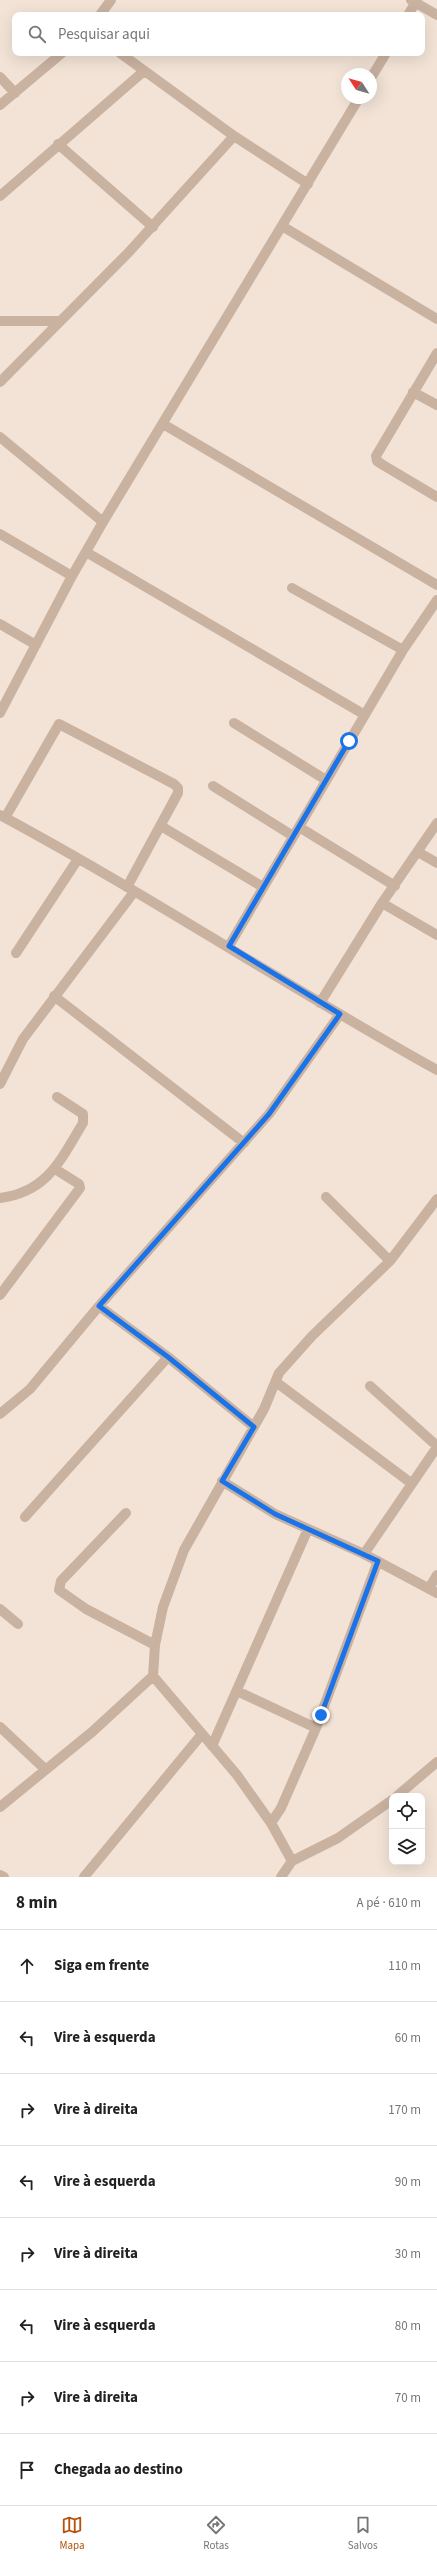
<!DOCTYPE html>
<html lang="pt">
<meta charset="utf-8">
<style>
:root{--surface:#fff;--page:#f6f6f6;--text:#222;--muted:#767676;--line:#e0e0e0;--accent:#b45309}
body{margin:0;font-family:"Source Sans 3",sans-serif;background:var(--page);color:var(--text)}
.controls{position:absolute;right:12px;bottom:12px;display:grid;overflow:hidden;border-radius:8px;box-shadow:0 4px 16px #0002}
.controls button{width:36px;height:36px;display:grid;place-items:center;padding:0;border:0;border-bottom:1px solid var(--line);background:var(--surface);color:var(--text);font:20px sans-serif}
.compass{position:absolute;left:341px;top:68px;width:36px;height:36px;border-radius:50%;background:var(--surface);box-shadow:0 4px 16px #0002;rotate:306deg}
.stop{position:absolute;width:12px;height:12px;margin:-9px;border:3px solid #1a73e8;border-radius:50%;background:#fff}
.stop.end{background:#1a73e8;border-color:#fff;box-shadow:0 1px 4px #0008}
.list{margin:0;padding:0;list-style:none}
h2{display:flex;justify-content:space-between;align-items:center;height:52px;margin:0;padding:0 16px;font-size:17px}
h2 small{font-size:13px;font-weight:400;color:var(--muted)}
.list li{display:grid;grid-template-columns:26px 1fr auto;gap:12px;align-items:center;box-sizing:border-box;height:72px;padding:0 16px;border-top:1px solid var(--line)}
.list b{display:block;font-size:15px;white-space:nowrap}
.list em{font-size:13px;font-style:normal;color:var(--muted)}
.icon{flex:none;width:22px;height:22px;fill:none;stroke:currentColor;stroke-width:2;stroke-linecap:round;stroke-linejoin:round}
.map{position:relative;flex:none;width:437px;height:1877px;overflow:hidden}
.search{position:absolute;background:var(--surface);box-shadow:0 4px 16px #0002;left:12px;right:12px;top:12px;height:44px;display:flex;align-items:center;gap:10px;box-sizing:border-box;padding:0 14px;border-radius:8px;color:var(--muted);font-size:15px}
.sheet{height:628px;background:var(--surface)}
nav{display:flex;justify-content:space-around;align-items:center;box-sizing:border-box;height:56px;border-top:1px solid var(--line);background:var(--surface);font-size:11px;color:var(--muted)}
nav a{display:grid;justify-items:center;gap:2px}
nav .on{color:var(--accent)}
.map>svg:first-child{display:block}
</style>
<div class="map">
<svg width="437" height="1877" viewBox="0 0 437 1877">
<rect width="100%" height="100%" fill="#f2e3d6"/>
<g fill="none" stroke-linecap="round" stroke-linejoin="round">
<!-- minor -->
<path stroke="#cab2a1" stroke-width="10" d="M411,0l26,15
M100,15l11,-15
M408,15l9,-15
M120,53l114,83
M0,77l15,16
M371,78l15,-25
M0,105l62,-52
M58,144l95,83
M0,196l144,-125
M282,226l155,93
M0,321h60
M437,353l-61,103 1,5 6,4 54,32
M0,382l128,-129 106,-117 74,48
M413,392l24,13
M163,424l274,161
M0,437l103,85
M0,534l72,42
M86,552l279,163
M292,588l111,62
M0,624l36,21
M0,713l72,-137 31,-54 256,-424
M234,723l92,57
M213,786l80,50
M0,815c149,80 289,173 437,255
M5,818l54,-94 115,60 4,4v5l-51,94
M161,826l102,61
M299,827l96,59
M418,852l19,11
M382,903l55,32
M229,946l174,-296 34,-50
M16,953l62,-94
M54,996l190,147
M320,1003l62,-100 55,-80
M0,1084l23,-45 111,-147
M326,1197l64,64
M0,1198c48,-6 61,-39 83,-75v-9l-26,-17
M0,1295l80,-107 -1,-4 -24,-15
M99,1306l69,51 86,70
M276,1382l135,101
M370,1386l67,60
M0,1414l30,-25 69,-83 170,-192 71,-100
M222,1481l53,33 89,40 73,39
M126,1513l-65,68 -2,9 27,19 69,36
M25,1517l143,-160
M364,1554l73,-107
M429,1588l8,-13
M0,1609l18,15
M237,1691l79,37
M0,1727l45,42
M212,1746l96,-217
M397,1796l40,-34
M0,1807l92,-75 61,-56
M271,1823l-34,-48 -84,-99 2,-31 8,-38 21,-57 80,-141 15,-36 33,-37 78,-75 47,-62
M292,1861l46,-23 54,-38
M0,1875l4,2
M84,1877l118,-143
M281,1877l11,-16 -21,-38 10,-15 35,-80 62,-167"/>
</g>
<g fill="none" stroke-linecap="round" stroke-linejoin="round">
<!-- route -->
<path stroke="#1a73e8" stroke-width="5" d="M321,1715l57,-154 -103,-47 -53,-33 32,-54 -86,-70 -69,-51 170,-192 71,-100 -111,-68 120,-205"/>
</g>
</svg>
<div class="controls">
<button><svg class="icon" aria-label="locate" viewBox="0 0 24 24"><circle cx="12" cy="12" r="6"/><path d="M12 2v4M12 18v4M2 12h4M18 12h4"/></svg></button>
<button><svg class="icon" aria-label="layers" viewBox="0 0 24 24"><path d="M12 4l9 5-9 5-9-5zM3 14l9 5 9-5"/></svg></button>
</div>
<svg class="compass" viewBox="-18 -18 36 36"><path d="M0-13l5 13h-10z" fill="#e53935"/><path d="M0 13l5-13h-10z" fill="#767676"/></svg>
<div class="stop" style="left:349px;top:741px"></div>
<div class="stop end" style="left:321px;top:1715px"></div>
<div class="search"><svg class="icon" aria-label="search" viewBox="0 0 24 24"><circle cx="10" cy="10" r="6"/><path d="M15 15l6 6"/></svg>Pesquisar aqui</div>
</div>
<section class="sheet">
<h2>8 min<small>A pé · 610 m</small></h2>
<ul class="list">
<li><svg class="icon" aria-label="ahead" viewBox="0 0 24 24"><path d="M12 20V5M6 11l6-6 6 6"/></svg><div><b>Siga em frente</b></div><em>110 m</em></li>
<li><svg class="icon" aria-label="left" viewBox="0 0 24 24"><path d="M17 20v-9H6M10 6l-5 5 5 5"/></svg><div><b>Vire à esquerda</b></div><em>60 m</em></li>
<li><svg class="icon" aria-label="right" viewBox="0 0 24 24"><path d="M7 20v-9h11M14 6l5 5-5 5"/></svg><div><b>Vire à direita</b></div><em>170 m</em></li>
<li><svg class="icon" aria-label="left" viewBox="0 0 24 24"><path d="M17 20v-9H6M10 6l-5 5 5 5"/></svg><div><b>Vire à esquerda</b></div><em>90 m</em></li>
<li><svg class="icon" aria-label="right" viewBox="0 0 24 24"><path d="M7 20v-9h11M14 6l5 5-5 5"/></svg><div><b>Vire à direita</b></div><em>30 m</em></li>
<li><svg class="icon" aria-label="left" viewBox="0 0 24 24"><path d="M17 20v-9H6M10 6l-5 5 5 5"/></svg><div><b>Vire à esquerda</b></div><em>80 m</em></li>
<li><svg class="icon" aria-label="right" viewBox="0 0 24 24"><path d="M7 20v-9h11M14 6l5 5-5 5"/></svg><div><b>Vire à direita</b></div><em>70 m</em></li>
<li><svg class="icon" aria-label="arrive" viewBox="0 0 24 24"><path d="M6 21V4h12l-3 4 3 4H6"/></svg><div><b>Chegada ao destino</b></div></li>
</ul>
</section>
<nav>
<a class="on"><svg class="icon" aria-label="map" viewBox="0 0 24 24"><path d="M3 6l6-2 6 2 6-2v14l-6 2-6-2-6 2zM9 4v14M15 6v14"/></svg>Mapa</a>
<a><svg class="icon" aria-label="directions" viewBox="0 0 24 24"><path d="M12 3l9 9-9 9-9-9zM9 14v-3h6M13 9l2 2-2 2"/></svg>Rotas</a>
<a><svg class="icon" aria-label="saved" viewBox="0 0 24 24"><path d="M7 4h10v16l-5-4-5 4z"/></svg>Salvos</a>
</nav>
